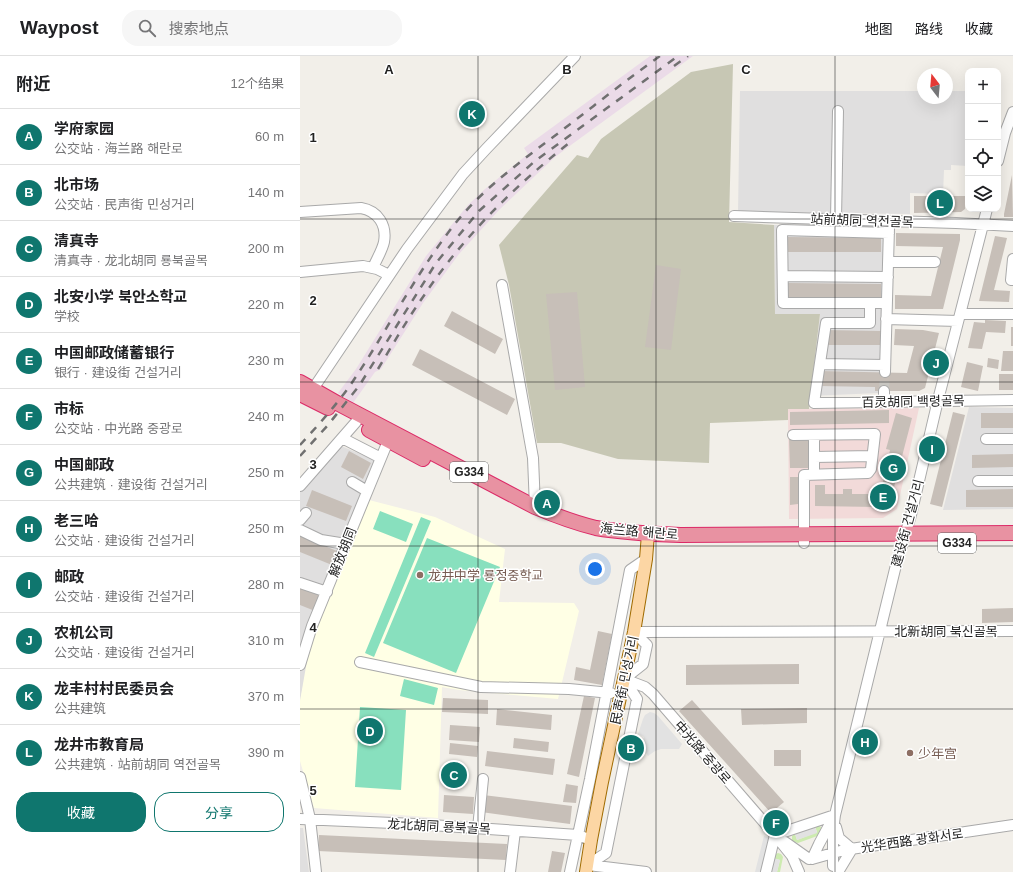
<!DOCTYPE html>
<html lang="zh">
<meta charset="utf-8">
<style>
:root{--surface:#fff;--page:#f6f6f6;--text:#202124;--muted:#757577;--line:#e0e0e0;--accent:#0f766e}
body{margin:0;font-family:Helvetica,"Noto Sans SC","Noto Sans KR",sans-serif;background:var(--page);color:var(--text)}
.controls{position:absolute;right:12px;top:12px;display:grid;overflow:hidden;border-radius:8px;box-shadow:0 4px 16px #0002}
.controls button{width:36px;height:36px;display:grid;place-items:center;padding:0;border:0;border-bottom:1px solid var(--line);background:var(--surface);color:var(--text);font:20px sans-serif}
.compass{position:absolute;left:617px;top:12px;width:36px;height:36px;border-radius:50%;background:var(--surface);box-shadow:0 4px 16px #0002;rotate:344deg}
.you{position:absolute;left:295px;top:513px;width:14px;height:14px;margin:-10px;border:3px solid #fff;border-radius:50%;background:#1a73e8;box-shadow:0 0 0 6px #1a73e833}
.badge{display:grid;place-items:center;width:26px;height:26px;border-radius:50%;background:var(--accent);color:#fff;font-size:13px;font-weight:700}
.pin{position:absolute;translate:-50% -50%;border:2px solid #fff;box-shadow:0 1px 4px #0006}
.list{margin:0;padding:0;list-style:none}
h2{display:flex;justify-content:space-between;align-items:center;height:52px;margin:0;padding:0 16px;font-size:17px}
h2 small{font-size:13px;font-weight:400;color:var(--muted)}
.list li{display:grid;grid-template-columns:26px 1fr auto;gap:12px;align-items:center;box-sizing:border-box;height:56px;padding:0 16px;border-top:1px solid var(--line)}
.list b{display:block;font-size:15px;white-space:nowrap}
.list p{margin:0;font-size:13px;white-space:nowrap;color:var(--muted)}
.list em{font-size:13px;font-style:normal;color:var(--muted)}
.actions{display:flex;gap:8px;padding:12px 16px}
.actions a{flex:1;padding:9px 0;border:1px solid var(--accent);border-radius:16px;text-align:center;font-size:14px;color:var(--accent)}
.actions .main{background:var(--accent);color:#fff}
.icon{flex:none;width:22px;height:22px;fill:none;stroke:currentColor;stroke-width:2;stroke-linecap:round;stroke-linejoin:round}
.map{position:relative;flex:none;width:713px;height:816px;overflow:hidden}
header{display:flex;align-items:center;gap:24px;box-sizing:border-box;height:56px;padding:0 20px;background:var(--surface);border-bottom:1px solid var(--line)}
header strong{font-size:19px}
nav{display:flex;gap:22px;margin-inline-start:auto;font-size:14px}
.search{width:280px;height:36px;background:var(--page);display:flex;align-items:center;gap:10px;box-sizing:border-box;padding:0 14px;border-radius:16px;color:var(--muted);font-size:15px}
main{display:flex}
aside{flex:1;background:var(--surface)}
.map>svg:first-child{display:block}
</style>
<header>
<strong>Waypost</strong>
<div class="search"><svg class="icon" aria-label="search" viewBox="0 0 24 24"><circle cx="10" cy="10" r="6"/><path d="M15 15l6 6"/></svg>搜索地点</div>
<nav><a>地图</a><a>路线</a><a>收藏</a></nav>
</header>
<main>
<aside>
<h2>附近<small>12个结果</small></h2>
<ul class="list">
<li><span class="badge">A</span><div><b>学府家园</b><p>公交站 · 海兰路 해란로</p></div><em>60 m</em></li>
<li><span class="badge">B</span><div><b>北市场</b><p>公交站 · 民声街 민성거리</p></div><em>140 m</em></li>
<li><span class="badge">C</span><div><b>清真寺</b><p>清真寺 · 龙北胡同 룡북골목</p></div><em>200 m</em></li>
<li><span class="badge">D</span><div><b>北安小学 북안소학교</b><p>学校</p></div><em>220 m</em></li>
<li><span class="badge">E</span><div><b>中国邮政储蓄银行</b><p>银行 · 建设街 건설거리</p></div><em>230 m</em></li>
<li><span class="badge">F</span><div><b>市标</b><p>公交站 · 中光路 중광로</p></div><em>240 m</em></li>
<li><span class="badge">G</span><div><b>中国邮政</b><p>公共建筑 · 建设街 건설거리</p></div><em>250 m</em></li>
<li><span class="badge">H</span><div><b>老三哈</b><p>公交站 · 建设街 건설거리</p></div><em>250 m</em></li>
<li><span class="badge">I</span><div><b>邮政</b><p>公交站 · 建设街 건설거리</p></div><em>280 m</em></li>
<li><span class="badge">J</span><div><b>农机公司</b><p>公交站 · 建设街 건설거리</p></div><em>310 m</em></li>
<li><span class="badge">K</span><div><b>龙丰村村民委员会</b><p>公共建筑</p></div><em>370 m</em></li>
<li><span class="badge">L</span><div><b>龙井市教育局</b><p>公共建筑 · 站前胡同 역전골목</p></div><em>390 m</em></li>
</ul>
<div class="actions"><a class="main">收藏</a><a>分享</a></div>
</aside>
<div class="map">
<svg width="713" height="816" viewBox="0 0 713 816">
<rect width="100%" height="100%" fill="#f2efe9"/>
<!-- residential -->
<path fill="#e0dfdf" d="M440,35h183v7h24v-7h21v75l-17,-1v5h-7l-1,24 -33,-1v21l-172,-2z
M474,169l111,1 -6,167 -69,3 10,-81 -45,-1z
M669,351l44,1v101l-70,1z
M41,390l43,18 -71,174 -13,63v-209z
M0,772h3l6,44h-9z"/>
<!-- commercial -->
<path fill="#f2dad9" d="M619,352l-22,101 -14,9 -94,1 -1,-110z"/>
<!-- industrial -->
<path fill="#ebdbe8" d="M350,0h43l-122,89 -16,12 -37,35 -19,18 -40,44 -36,49 -42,66 -6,3 -22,31 -15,-10 18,-24 70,-113 42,-51 17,-16 43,-35 -4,-6z"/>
<!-- education -->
<path fill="#ffffe5" d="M69,444l66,17 70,32 -6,53 75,1 5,8 -21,88 -99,-9 -17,-3 -4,131 -124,-10 -14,-47v-60l8,-46 5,-17z"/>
<!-- construction -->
<path fill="#c7c7b4" d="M433,8l-4,158 45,3 1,89h45l-11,95h-21v11l-78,3 -1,40 -91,-4 -57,-16h-24l-28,-158 -10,-40 78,-90 11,3 13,-19 90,-67z"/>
<!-- grass -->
<path fill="#cdebb0" d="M515,770h4l2,1 -1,8 -22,8 -6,-2v-5l3,-2 2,6 20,-8z
M478,797l3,1 2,3 -3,15h-3l3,-12 -7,-2 1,-3z"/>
<!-- pitch -->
<path fill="#88e0be" d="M80,455l33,13 -7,18 -33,-13z
M121,461l10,4 -57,136 -9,-4z
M127,482l73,29 -44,106 -73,-30z
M104,623l34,9 -4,17 -34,-9z
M60,651l46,3 -5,80 -46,-3z"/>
<!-- parking -->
<path fill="#e2e2e2" d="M350,656l4,1 4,3 24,28 -3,5h-18l-6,2 -7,5 -6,-10 2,-9 -6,-3 5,-15 2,-4z
M515,770l2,7 -20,7 -2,-6z
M464,780l6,2 -8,34h-7z
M473,802l7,2 -3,12h-7z"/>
<!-- building -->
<path fill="#c7bfb8" d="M712,119l1,42h-9v-3z
M614,140h51v13l-4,3 -47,1z
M596,177l64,1v6l-17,69h-48v-14l36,1 12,-49 -47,-1z
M695,180l12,2 -13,52 16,1 -1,11 -30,-1z
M488,181l93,1v14h-93z
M356,209l25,4 -10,81 -26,-3z
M488,227l93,1v14h-93z
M277,236l8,95 -30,3 -9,-96z
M152,255l51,28 -8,15 -51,-28z
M685,264l21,1 -1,12 -19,-1 -4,17 -14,-1 6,-26 11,1z
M711,271h2v19h-2z
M595,273l28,1 16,3 -14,55 -6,3h-44v-4l-56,-1 1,-15 87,2 7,-27 -20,-1z
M526,274l55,1 -1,14h-54z
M120,293l95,50 -8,16 -95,-50z
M703,295h10v20h-12z
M688,302l11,2 -1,9 -11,-2z
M667,306l16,4 -5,25 -17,-4z
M699,318h14v16h-14z
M589,354v13l-99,2v-13z
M653,356l12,3 -23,92 -12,-3z
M596,357l16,5 -20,77 -2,2 1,5 -2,3 -3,2 -5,-2 -5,2 -61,-1v-21h10v9h18v-5h9v5h22l8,-7 8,-37 -4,-1z
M681,357h32v15h-32z
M489,382h20v30h-19z
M49,395l22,12 -8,16 -22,-12z
M713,398v13l-41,1v-13z
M490,421h8v27l-8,1z
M713,433v18h-47v-17z
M12,434l40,16 -6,15 -40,-15z
M0,480l37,15 -5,14 -32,-13z
M0,532l21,8 -6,15 -15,-6z
M713,552v14l-31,1v-14z
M298,575l14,3 -10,51 -28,-5 2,-13 14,3z
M499,608v20l-113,1v-20z
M284,640l11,2 -16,79 -12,-3z
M143,642l45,2v14l-46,-2z
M392,644l92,102 -13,11 -92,-102z
M507,652v15l-65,2 -1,-16z
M197,653l55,6 -1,15 -55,-5z
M150,669l30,2 -1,15 -30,-2z
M214,682l35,4 -1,10 -35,-4z
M150,687l28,3 -1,11 -28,-3z
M474,694h27v16h-27z
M187,695l68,8 -2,16 -68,-9z
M159,711h5l-2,17h-4v-2l-13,-1 1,-13 13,1z
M266,728l12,2 -2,17 -13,-1z
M144,739l30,2 -1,17 -30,-2z
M183,739l89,11 -2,18 -89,-12z
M19,779l188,9 -1,16 -188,-9z
M252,795l13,2 -4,19h-13z"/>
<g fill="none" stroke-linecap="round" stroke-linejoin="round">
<!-- minor-tunnel -->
<path stroke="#c8c6c1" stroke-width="10" stroke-dasharray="10 5" stroke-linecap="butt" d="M584,335l1,-19"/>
<defs>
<path id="minor" d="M698,105l7,-28 8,-21
M0,156l61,-4c17,3 26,17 23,34 -2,9 -8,18 -11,26
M434,160l222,7 57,3
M536,163l2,-108
M713,203l-2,21h2
M588,206h47
M0,216l63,-6 14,3 12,6
M483,220l105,1
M202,229l31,173 2,49
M570,247v20h-44l-12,80 199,-3
M587,247h-104l-1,-73 107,3
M660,258h53
M586,263l72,2
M520,308l65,1
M585,316l4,-144
M13,333l94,-140 56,-75 24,-26 88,-92
M584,346v-11
M493,379l82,-1 -4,35 -3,4 -64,2v68
M514,379v39
M42,382l39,20
M686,383h27
M514,401l58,-1
M678,425h35
M52,426l15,9
M0,430l56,-64
M0,464l6,-7
M0,474l21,10 25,4
M0,527l27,9
M334,576l379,-1
M60,606l121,25 88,2 42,4
M0,609l12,-39 76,-185
M324,623l21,8 8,7 122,141 17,21 7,16
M324,623l19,-15 4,-19 -13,-13
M0,721l10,42 6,53
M0,763l116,5 162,11 13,5
M536,771l3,11 13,11 -14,23
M178,772l5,-49
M475,779l60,-20
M485,786l24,17
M512,803l32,-9 169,-25
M512,803l7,-15 13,-24
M288,809l18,-12 31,-154 -13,-20
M288,809l58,7
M533,810v-35l2,-16 61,-250 15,-50 27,-115 49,-191
M210,816l5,-41
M270,816l20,-93 40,-209 16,-11
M466,816l9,-37"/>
<path id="major" d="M286,816l5,-32 11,-58 32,-150 12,-73 2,-25"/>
<path id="highway" d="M0,326l37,21 198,104c19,8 40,16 61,21 28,5 57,6 85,7l332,-2
M0,338l28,14
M69,374l54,29"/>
</defs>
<!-- minor casing -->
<use href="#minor" stroke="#a9a9a9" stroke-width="12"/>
<!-- major casing -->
<use href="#major" stroke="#a06b00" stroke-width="14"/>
<!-- highway casing -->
<use href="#highway" stroke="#dc2a67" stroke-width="16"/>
<!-- minor -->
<use href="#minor" stroke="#fff" stroke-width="10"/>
<!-- major -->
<use href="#major" stroke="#fcd6a4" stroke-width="12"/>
<!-- highway -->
<use href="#highway" stroke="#e892a2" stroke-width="14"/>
<!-- rail -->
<path stroke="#707070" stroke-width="2.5" stroke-dasharray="8 8" stroke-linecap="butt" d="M374,10l14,-10
M78,313c15,-25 30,-51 47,-75 38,-57 90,-108 144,-151
M0,389c21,-23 42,-46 59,-73 32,-49 59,-101 95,-147 30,-38 69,-65 107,-94 33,-25 65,-51 99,-75
M0,400l28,-31 31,-39 77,-123 43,-52 56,-50 143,-105"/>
</g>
<!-- grid -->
<path fill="none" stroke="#222" stroke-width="1" stroke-opacity="0.55" d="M178,0v816M356,0v816M535,0v816M0,163h713M0,326h713M0,490h713M0,653h713"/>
<!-- markers -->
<g fill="#8d6e63" stroke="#fff" stroke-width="1.5">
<circle cx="120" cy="519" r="4"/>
<circle cx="610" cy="697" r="4"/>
</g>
<g text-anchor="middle" stroke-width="3" stroke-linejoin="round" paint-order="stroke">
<!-- shield labels -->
<g fill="#fff" stroke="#646464" stroke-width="1">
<rect x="150" y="406" width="38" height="20" rx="3"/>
<rect x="638" y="477" width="38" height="20" rx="3"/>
</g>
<g font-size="12" font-weight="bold" fill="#222">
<text x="169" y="420">G334</text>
<text x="657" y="491">G334</text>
</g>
<!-- street labels -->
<g font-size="13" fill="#222" stroke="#fff">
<text transform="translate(562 164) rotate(2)" y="5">站前胡同 역전골목</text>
<text transform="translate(613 345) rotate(-1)" y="5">百灵胡同 백령골목</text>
<text transform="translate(607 467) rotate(-75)" y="5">建设街 건설거리</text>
<text transform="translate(339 475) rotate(5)" y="5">海兰路 해란로</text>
<text transform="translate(42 496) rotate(-68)" y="5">解放胡同</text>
<text x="646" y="580">北新胡同 북신골목</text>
<text transform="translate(324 624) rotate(-78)" y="5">民声街 민성거리</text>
<text transform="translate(403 696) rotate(49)" y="5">中光路 중광로</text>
<text transform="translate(139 770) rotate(3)" y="5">龙北胡同 룡북골목</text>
<text transform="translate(612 784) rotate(-8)" y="5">光华西路 광화서로</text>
</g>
<!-- education labels -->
<g font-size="13" fill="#785e54" stroke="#fff" text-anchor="start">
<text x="128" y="524">龙井中学 룡정중학교</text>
<text x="618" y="702">少年宫</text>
</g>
</g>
<g font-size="13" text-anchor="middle" font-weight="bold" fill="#222" stroke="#fff" stroke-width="3" stroke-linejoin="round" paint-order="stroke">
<text x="89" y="18">A</text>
<text x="267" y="18">B</text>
<text x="446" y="18">C</text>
<text x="13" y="86">1</text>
<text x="13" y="249">2</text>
<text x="13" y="413">3</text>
<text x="13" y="576">4</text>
<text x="13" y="739">5</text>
</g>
</svg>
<div class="controls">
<button>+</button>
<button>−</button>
<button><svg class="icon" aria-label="locate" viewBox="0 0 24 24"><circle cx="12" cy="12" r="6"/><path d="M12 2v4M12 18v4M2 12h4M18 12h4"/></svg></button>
<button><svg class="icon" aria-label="layers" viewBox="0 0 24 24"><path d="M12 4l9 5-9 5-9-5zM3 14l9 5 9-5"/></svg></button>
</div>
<svg class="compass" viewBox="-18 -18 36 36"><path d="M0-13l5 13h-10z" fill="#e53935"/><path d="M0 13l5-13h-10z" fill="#757577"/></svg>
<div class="you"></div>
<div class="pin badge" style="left:247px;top:447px">A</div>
<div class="pin badge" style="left:331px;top:692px">B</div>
<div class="pin badge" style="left:154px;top:719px">C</div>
<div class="pin badge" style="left:70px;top:675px">D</div>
<div class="pin badge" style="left:583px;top:441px">E</div>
<div class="pin badge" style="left:476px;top:767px">F</div>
<div class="pin badge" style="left:593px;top:412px">G</div>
<div class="pin badge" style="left:565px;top:686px">H</div>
<div class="pin badge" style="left:632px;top:393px">I</div>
<div class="pin badge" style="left:636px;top:307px">J</div>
<div class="pin badge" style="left:172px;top:58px">K</div>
<div class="pin badge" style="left:640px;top:147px">L</div>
</div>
</main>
